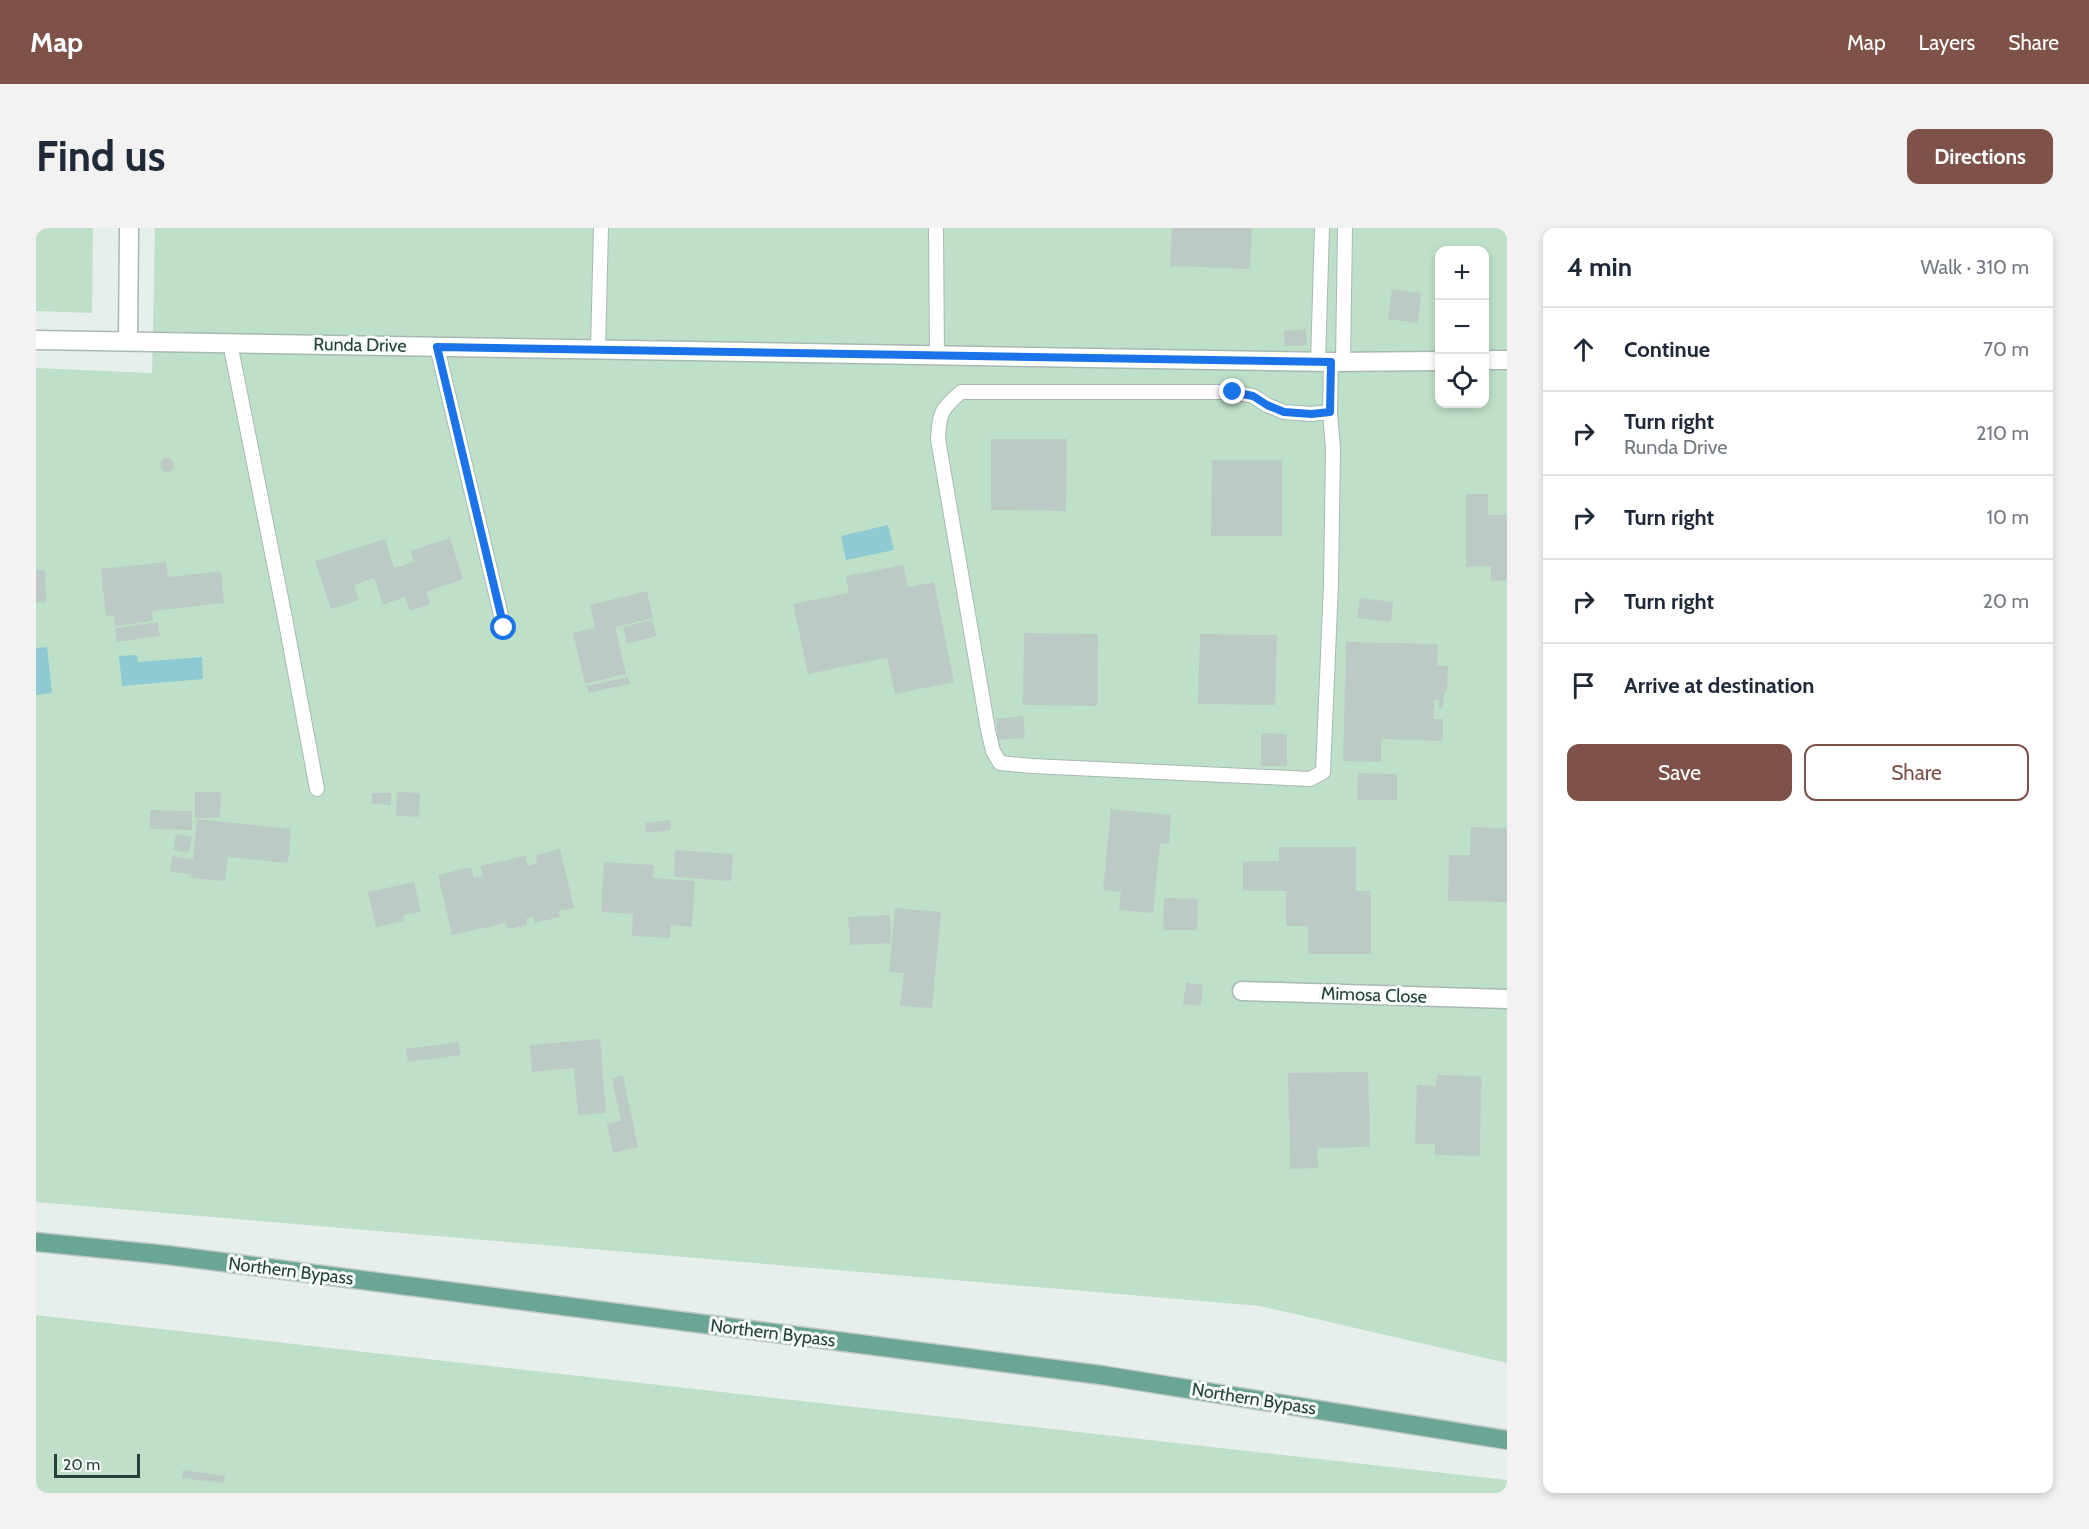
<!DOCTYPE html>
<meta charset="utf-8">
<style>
:root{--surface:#fff;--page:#f2f2f3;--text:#1f2937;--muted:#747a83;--line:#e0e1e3;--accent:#7f5249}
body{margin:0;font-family:Cabin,sans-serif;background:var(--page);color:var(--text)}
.controls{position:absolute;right:18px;top:18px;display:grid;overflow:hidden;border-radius:12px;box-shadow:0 3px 9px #0003}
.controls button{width:54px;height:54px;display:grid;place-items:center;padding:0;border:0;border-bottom:2px solid var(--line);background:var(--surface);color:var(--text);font:30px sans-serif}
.scale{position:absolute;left:18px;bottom:15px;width:86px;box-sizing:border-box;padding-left:6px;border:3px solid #24423a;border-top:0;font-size:16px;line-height:21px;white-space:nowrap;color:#24423a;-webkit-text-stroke:4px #f7fbf9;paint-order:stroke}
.stop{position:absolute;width:18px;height:18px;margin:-14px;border:4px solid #1a73e8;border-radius:50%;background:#fff}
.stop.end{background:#1a73e8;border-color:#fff;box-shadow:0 2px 6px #0008}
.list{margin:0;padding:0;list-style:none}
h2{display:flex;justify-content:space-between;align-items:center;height:78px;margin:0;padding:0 24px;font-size:26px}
h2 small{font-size:20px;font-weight:400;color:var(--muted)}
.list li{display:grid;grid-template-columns:39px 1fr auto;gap:18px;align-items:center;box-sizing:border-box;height:84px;padding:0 24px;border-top:2px solid var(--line)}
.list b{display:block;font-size:22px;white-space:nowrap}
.list p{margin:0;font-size:20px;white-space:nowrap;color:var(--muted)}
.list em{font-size:20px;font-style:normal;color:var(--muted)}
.actions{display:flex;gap:12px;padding:18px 24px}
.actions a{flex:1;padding:14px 0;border:2px solid var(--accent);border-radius:12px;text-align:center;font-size:21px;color:var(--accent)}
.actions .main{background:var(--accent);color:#fff}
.icon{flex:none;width:33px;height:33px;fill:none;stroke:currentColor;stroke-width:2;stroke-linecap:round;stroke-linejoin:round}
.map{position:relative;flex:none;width:1471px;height:1265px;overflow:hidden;border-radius:12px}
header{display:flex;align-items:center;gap:36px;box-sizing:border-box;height:84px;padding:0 30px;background:var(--accent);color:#fff}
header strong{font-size:28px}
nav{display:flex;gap:33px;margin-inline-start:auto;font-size:21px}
.intro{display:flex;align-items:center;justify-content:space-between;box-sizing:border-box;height:144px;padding:0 36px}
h1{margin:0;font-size:42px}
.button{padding:15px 27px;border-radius:12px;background:var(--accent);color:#fff;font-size:21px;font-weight:700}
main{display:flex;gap:36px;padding:0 36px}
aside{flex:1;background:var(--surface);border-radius:12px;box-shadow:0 3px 9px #0003}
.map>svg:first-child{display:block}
</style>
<header>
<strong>Map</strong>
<nav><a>Map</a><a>Layers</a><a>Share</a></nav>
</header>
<div class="intro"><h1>Find us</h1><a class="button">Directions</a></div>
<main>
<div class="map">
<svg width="1471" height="1265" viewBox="0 0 1471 1265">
<rect width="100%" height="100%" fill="#e6efeb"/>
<!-- green -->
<path fill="#bfe0c8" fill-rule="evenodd" d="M0,0h57l-1,85 -56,-2z
M119,0h1352v1135l-247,-57 -1224,-104v-834l116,5zM1404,22h44v154h-44z
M0,1087l1471,165v13h-1471z"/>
<!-- water -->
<path fill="#8ec9d4" d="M852,297l6,25 -48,10 -5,-24z
M11,419l5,46 -16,2v-47z
M101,427l1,7 64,-5 1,22 -81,7 -3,-30z"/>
<!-- building -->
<path fill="#bbcac4" d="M1136,0h80l-2,41 -80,-3z
M1356,61l29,4 -3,30 -30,-4z
M1270,101l1,16 -22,1 -1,-15z
M955,211h76l-1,72 -75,-1z
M124 237a7 7 0 1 1 14 0a7 7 0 1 1-14 0Z
M1176,232h70v76h-71z
M1430,266h22v21h19v65l-16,1v-15l-25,1z
M414,310l13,41 -37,13 4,12 -20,7 -5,-14 -22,8 -9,-27 -20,7 5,15 -28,9 -16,-48 70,-22 9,29 20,-6 -4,-11z
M130,334l2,15 53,-6 3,32 -72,8 1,10 -38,5 -1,-11 -8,1 -5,-47z
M867,337l5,22 26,-5 20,100 -59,12 -8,-36 -79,16 -15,-70 56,-11 -3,-17z
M0,342h9l1,32 -10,1z
M611,363l6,27 -38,9 11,47 -41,10 -12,-51 22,-5 -5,-23z
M1324,370l33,4 -2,20 -34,-4z
M616,392l5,16 -30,8 -4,-17z
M122,394l2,14 -43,6 -2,-14z
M988,405l74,1 -1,72 -74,-1z
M1164,406l77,1 -2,70 -77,-1z
M1310,414l92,2 -1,22h11l-1,26 -3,1 -1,15h-4v-8h-5l-1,19h10v22l-62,-2v23l-38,-1z
M592,449l2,7 -41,9 -2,-7z
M987,488l2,22 -27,2 -2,-21z
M1225,505l26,1v32h-26z
M1322,545l39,1v26h-40z
M159,564h26l-1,26h-25z
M361,564l23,1 -1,24 -23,-1z
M336,565h19v12l-19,-1z
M1075,581l60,6 -2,29 -9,-1 -7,70 -34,-3 2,-18 -18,-2z
M114,582l42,1v19l-42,-1z
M161,591l94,10 -3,34 -60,-6 -3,24 -34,-3 2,-15 -2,11 -21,-2 2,-16 21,3z
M634,592l1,10 -25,3 -1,-10z
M1435,599l36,1v74l-59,-1 1,-46h21z
M140,606l16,3 -3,16 -16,-3z
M1243,619h77v44h15v63h-63v-28h-22v-35h-43v-30h36z
M524,621l14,59 -16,3 2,6 -26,6 -1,-6 -7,2 1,6 -19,4 -2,-6 -54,12 -14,-60 33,-8 3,11 9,-2 -3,-10 45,-10 3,10 9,-3 -1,-8z
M639,622l58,4 -2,27 -57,-4z
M568,634l50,3 -1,13 42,3 -3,46 -21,-2 -1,13 -38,-2 1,-22 -32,-2z
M378,654l7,30 -18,3 1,6 -28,6 -8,-35z
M1128,670l34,1 -1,31h-34z
M859,680l46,4 -9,96 -32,-2 4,-33 -15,-1z
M854,687l1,28 -41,2 -2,-28z
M1150,754l17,3 -2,21 -18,-2z
M564,811l6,74 -28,2 -4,-47 -42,4 -2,-27z
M422,814l3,13 -53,7 -2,-13z
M1332,844l2,75 -53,1 1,20 -28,1 -2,-96z
M587,847l15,72 -25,6 -6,-29 14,-3 -9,-43z
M1401,847l44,1 -1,80 -45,-1v-11h-20l2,-59 19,1z
M147,1242l42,6 -1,7 -42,-5z"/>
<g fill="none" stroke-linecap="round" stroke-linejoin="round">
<defs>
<path id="service" d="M900,0l1,127
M194,115l55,275 32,171
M401,119l67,281
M562,121l3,-121
M1282,134l4,-134
M1307,134l2,-134
M1294,184l-19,2 -27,-2 -17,-7 -14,-9 -20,-4h-272c-20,17 -22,22 -23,47l50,291 5,21 7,12 32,3 278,13 13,-7 8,-188 2,-135 -3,-37 1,-50"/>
<path id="minor" d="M0,112l1295,22 109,-1
M92,114l1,-114
M1448,132h23
M1206,763l265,8"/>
<path id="primary" d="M0,1014l131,13 934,120 406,65"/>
</defs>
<!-- service casing -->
<use href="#service" stroke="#a8b8b2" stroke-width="16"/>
<!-- minor casing -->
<use href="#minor" stroke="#a8b8b2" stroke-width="21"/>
<!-- primary casing -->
<use href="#primary" stroke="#c2cac8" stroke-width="21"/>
<!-- service -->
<use href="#service" stroke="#fff" stroke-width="14"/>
<!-- minor -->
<use href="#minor" stroke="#fff" stroke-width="18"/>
<!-- primary -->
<use href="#primary" stroke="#6aa596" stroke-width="18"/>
</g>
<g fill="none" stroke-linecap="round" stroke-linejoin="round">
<!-- route -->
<path stroke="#1a73e8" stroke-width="8" d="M468,400l-67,-281 894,15 -1,50 -19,2 -27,-2 -17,-7 -14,-9 -20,-4"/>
</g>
<g text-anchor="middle" stroke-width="6" stroke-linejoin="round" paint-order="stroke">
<!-- street labels -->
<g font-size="18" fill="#24423a" stroke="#f7fbf9">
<text transform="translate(324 117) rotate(1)" y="6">Runda Drive</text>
<text transform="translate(1338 767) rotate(2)" y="6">Mimosa Close</text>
<text transform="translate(255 1043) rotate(7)" y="6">Northern Bypass</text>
<text transform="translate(737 1105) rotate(7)" y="6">Northern Bypass</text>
<text transform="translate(1218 1171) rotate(9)" y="6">Northern Bypass</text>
</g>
</g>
</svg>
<div class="controls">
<button>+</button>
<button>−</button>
<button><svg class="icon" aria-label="locate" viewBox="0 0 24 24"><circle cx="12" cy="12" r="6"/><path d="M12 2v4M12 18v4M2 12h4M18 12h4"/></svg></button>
</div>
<div class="scale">20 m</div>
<div class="stop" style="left:468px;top:400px"></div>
<div class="stop end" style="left:1197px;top:164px"></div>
</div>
<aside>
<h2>4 min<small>Walk · 310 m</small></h2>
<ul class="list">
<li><svg class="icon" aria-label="ahead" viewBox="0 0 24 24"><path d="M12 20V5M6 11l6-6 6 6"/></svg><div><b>Continue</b></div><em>70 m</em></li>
<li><svg class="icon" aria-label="right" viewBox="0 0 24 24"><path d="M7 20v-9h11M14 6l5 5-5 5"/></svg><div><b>Turn right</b><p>Runda Drive</p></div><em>210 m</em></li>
<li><svg class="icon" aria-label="right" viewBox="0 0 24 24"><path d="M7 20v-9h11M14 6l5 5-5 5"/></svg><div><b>Turn right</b></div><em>10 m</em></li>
<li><svg class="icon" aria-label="right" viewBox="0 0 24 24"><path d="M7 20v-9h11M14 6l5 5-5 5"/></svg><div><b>Turn right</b></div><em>20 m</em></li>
<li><svg class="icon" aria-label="arrive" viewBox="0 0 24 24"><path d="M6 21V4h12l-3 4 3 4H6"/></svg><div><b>Arrive at destination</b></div></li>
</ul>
<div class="actions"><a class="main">Save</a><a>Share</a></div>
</aside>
</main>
